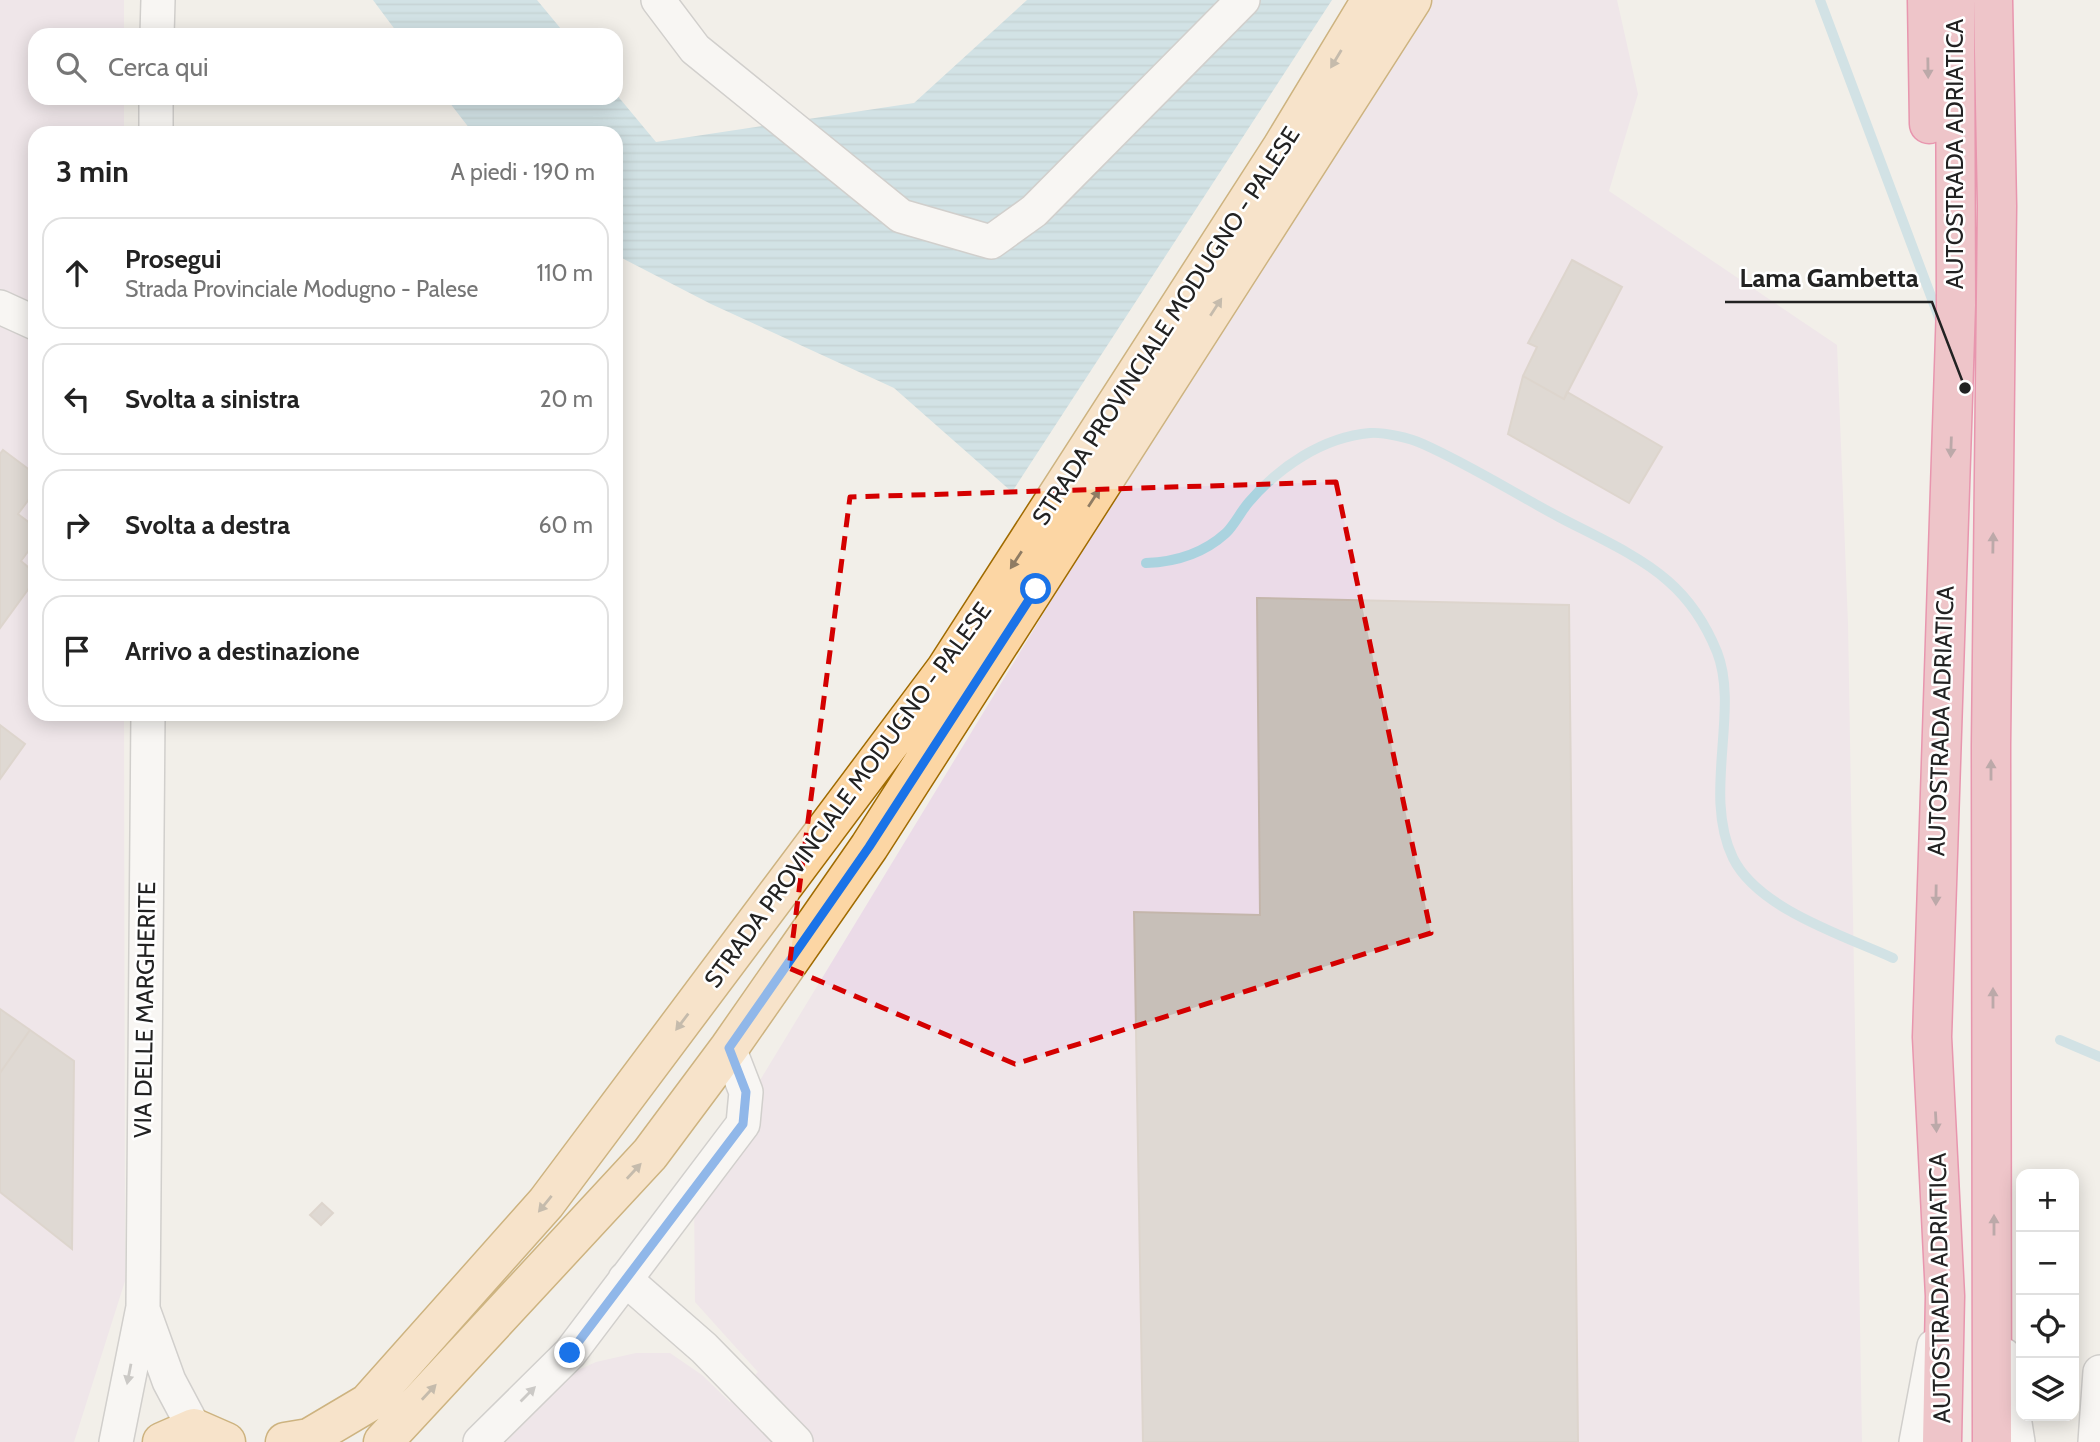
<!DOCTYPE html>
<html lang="it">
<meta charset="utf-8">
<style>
:root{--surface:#fff;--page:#f2f2f2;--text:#222;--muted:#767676;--line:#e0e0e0}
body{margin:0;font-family:Cabin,sans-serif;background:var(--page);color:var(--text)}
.controls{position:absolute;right:21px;bottom:21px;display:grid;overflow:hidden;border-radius:14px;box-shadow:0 4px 18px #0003}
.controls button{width:63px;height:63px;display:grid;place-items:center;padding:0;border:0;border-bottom:2px solid var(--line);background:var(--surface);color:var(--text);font:35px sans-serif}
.stop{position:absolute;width:21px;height:21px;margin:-16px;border:5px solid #1a73e8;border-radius:50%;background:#fff}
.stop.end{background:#1a73e8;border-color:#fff;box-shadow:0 2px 7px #0008}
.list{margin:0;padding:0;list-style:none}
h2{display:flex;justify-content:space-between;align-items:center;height:91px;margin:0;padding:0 28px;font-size:30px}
h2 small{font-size:23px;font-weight:400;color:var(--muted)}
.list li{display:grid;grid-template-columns:46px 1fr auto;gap:21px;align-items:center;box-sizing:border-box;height:112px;margin:0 14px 14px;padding:0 14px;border:2px solid var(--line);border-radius:21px}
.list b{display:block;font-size:26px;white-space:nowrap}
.list p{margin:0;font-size:23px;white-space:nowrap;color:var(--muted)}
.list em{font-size:23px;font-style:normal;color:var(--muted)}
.icon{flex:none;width:38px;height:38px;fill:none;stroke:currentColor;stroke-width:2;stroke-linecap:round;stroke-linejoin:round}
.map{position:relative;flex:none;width:2100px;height:1442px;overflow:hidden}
.search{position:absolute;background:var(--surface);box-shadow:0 4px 18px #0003;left:28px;top:28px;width:595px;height:77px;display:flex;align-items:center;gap:18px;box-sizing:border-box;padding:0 24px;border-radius:21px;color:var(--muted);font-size:26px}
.panel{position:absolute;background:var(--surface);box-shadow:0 4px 18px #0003;left:28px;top:126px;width:595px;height:595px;border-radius:21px}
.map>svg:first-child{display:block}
</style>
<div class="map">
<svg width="2100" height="1442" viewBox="0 0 2100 1442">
<defs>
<pattern id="water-rules" width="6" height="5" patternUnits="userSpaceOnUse" patternTransform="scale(1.75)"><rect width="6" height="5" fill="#aad3df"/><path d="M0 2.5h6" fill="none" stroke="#92b5bf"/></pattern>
</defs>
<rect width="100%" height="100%" fill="#f2efe9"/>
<!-- industrial -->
<path fill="#ebdbe8" d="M0,0h124v35h-89v63h89v35h-89v581h89l1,567 -51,161h-74z
M1416,0h201l21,94 -29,97 228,154 11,279 14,818h-1356l70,-71 20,-9 40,-9h34l32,22 28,27 28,-30 -63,-70 -1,-113z"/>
<!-- water -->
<path fill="url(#water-rules)" d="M373,0h164l29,35h-167z
M1027,0h305l-320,492 -118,-104 -183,-84 -95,-49v-122h-143l-27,-35h170v-4l40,48 258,-39z"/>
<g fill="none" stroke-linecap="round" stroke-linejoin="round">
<!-- stream -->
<path stroke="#aad3df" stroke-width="10" d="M1820,0l121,323
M1146,563c30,-1 58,-10 80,-30 9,-9 15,-22 23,-31 30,-35 74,-65 121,-69 14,-1 40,5 53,11 47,21 91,49 136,73 34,18 80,38 109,64 22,19 38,44 49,71 23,58 -15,143 16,206 25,51 112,78 160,100
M2060,1040l40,17"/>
</g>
<!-- building -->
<path fill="#c7bfb8" stroke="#c4b6ab" stroke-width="2" d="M1572,260l50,27 -58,112 -41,-23 14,-29 -9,-4z
M1523,376l41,23 3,-7 95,55 -33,56 -121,-69z
M3,450l32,24v17l-17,23 17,13v15l-14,19 14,12v7l-35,48v-174z
M1257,598l312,7 9,837h-435l-9,-530 126,3z
M0,725l25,19 -25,35z
M0,1009l30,21 -30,43z
M30,1030l44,31 -2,188 -72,-57v-119z
M322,1203l11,10 -12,12 -11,-10z"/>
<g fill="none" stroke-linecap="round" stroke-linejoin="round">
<defs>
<path id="minor" d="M658,0l37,49 206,167 90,26 43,-31 209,-211
M157,35l1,-35
M156,133v-35
M0,307l35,16
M625,1279l79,69 92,94
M143,1309l26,72 25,47
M2004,1355l14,87
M116,1442l27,-135 5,-593
M480,1442l90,-89 173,-229 3,-32 -17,-44
M1916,1442l18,-96
M2095,1442l5,-70"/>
<path id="major" d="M162,1442l32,-14 32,14
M285,1442l24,-4 59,-35 178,-200 399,-533 337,-523 89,-147
M383,1442l267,-288 79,-106 140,-201 543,-847"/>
<path id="highway" d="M1927,0l2,124
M1942,1442l3,-146 -13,-259 24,-732 -1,-305
M1992,1442l-1,-697 6,-539 -4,-206"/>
</defs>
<!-- minor casing -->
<use href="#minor" stroke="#a9a9a9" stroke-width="36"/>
<!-- major casing -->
<use href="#major" stroke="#a06b00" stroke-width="41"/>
<!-- highway casing -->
<use href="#highway" stroke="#dc2a67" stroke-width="41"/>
<!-- minor -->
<use href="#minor" stroke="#fff" stroke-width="33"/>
<!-- major -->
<use href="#major" stroke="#fcd6a4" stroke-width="38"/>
<!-- highway -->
<use href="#highway" stroke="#e892a2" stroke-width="38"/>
</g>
<!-- one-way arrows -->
<defs><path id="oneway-solid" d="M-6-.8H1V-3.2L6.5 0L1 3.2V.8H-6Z" transform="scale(1.75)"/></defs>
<g fill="#8f7c63">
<use href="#oneway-solid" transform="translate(1336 59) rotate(121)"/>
<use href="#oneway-solid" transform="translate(1216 307) rotate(-57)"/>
<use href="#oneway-solid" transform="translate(1094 498) rotate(-57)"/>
<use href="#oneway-solid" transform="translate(1016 560) rotate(123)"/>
<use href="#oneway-solid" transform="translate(682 1022) rotate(127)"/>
<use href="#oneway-solid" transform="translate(634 1171) rotate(-47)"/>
<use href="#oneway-solid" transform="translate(545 1204) rotate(129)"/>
<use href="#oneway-solid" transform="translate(429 1392) rotate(-47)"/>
</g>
<g fill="#7b545c">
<use href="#oneway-solid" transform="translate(1928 68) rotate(89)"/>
<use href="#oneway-solid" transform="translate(1951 447) rotate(92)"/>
<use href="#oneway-solid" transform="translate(1993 543) rotate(-89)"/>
<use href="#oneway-solid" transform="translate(1991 770) rotate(-90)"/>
<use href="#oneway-solid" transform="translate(1936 895) rotate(91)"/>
<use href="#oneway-solid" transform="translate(1993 998) rotate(-90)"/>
<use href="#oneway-solid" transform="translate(1936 1122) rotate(87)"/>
<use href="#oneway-solid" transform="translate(1994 1225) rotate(-90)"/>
</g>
<g fill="#9c9c9c">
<use href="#oneway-solid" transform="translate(129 1374) rotate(101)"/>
<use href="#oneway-solid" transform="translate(528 1394) rotate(-45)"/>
</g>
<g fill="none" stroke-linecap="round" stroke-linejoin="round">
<!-- route -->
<path stroke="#1a73e8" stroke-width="9" d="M570,1353l173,-229 3,-32 -17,-44 140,-201 167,-258"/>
</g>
<!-- marked area -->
<path d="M0 0H2100V1442H0ZM1336,482l95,451 -416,131 -226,-96 61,-471z" fill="#f2efe9" fill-opacity=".55" fill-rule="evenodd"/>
<path fill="none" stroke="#d40000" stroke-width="5" stroke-dasharray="14 9" stroke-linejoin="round" d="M1336,482l95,451 -416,131 -226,-96 61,-471z"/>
<g text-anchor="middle" stroke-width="5" stroke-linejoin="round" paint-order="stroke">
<!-- street labels -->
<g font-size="24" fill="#222" stroke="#fff">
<text transform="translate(1955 154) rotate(-90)" y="8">AUTOSTRADA ADRIATICA</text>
<text transform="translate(1166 326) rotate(-57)" y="8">STRADA PROVINCIALE MODUGNO - PALESE</text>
<text transform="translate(1941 721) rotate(-88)" y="8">AUTOSTRADA ADRIATICA</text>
<text transform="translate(848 795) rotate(-54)" y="8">STRADA PROVINCIALE MODUGNO - PALESE</text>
<text transform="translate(145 1010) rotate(-89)" y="8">VIA DELLE MARGHERITE</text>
<text transform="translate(1940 1288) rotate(-91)" y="8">AUTOSTRADA ADRIATICA</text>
</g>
</g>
<!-- callouts -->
<path fill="none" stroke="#222" stroke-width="2.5" d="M1965 388L1932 302H1725"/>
<circle fill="#222" stroke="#fff" stroke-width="2.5" cx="1965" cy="388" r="7"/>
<g font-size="26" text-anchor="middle" font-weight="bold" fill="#222" stroke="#fff" stroke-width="5" stroke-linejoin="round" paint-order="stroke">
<text x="1829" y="287">Lama Gambetta</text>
</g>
</svg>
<div class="controls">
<button>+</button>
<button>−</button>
<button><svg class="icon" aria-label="locate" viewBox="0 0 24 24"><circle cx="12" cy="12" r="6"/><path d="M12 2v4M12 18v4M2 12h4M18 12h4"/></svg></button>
<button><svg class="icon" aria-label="layers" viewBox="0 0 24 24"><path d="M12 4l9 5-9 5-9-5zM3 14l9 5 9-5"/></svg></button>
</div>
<div class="stop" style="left:1036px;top:589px"></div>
<div class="stop end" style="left:570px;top:1353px"></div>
<div class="search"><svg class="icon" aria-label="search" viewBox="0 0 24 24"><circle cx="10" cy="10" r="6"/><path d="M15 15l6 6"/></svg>Cerca qui</div>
<section class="panel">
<h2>3 min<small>A piedi · 190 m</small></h2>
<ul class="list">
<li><svg class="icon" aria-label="ahead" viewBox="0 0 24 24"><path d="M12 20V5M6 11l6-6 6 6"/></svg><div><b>Prosegui</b><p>Strada Provinciale Modugno - Palese</p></div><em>110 m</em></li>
<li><svg class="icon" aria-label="left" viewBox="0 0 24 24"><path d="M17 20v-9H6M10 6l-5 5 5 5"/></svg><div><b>Svolta a sinistra</b></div><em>20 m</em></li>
<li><svg class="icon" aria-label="right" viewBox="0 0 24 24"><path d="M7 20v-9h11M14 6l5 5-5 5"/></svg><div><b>Svolta a destra</b></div><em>60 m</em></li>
<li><svg class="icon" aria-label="arrive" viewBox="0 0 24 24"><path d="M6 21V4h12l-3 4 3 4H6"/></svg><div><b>Arrivo a destinazione</b></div></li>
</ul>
</section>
</div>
